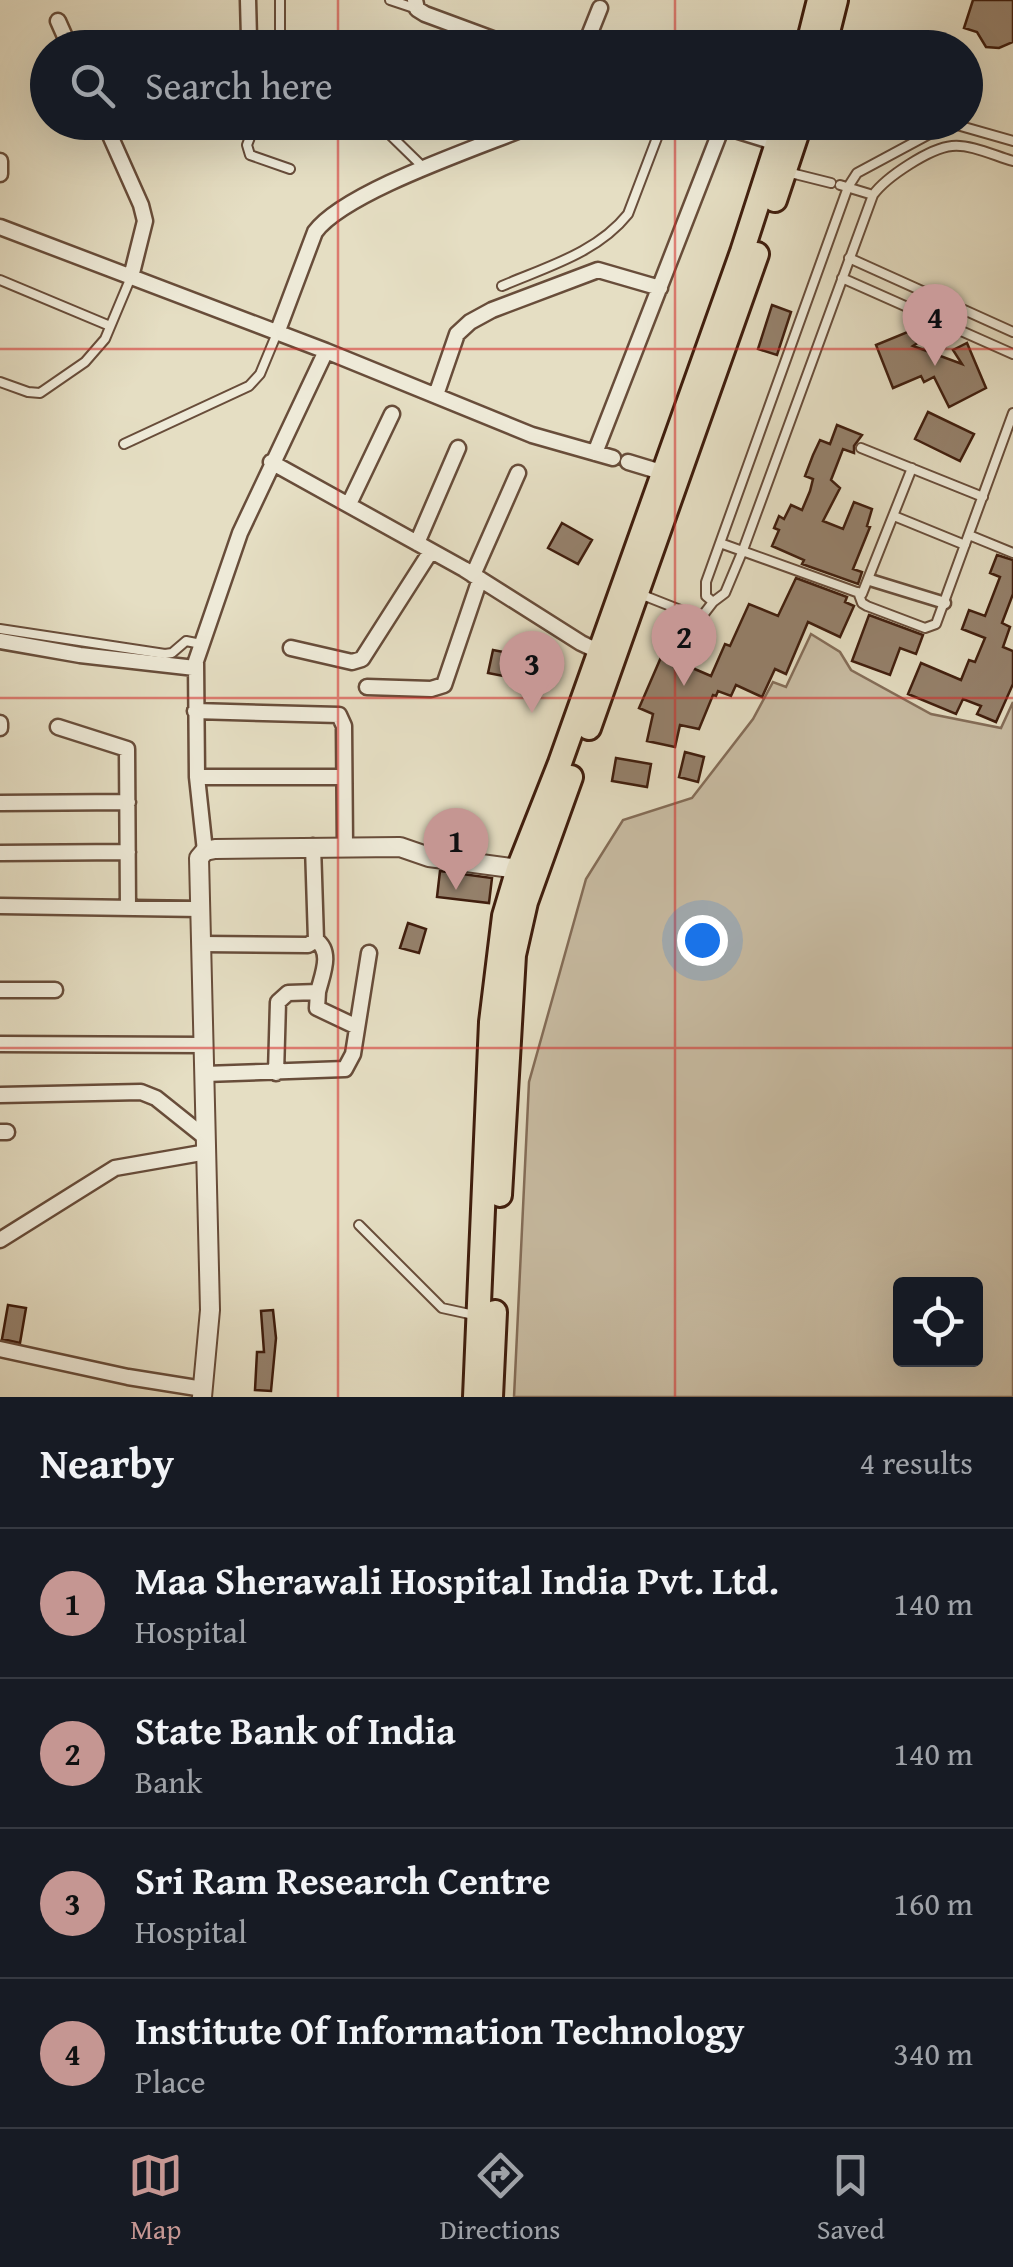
<!DOCTYPE html>
<style>
:root{--surface:#171b24;--page:#20242c;--text:#f1f3f6;--muted:#9ea1a6;--line:#363941;--accent:#c59692}
body{margin:0;font-family:"Gentium Book Plus",serif;background:var(--page);color:var(--text)}
.controls{position:absolute;right:30px;bottom:30px;display:grid;overflow:hidden;border-radius:10px;box-shadow:0 10px 40px #0002}
.controls button{width:90px;height:90px;display:grid;place-items:center;padding:0;border:0;border-bottom:2px solid var(--line);background:var(--surface);color:var(--text);font:50px sans-serif}
.you{position:absolute;left:702px;top:940px;width:35px;height:35px;margin:-25px;border:8px solid #fff;border-radius:50%;background:#1a73e8;box-shadow:0 0 0 15px #1a73e833}
.badge{display:grid;place-items:center;width:65px;height:65px;border-radius:50%;background:var(--accent);color:#111;font-size:32px;font-weight:700}
.pin{position:absolute;translate:-50% -82px;filter:drop-shadow(0 2px 5px #0008)}
.pin::after{content:'';position:absolute;top:52px;width:35px;height:30px;background:inherit;clip-path:polygon(0 0,100% 0,50% 100%)}
.list{margin:0;padding:0;list-style:none}
h2{display:flex;justify-content:space-between;align-items:center;height:130px;margin:0;padding:0 40px;font-size:42px}
h2 small{font-size:32px;font-weight:400;color:var(--muted)}
.list li{display:grid;grid-template-columns:65px 1fr auto;gap:30px;align-items:center;box-sizing:border-box;height:150px;padding:0 40px;border-top:2px solid var(--line)}
.list b{display:block;font-size:38px;white-space:nowrap}
.list p{margin:0;font-size:32px;white-space:nowrap;color:var(--muted)}
.list em{font-size:32px;font-style:normal;color:var(--muted)}
.icon{flex:none;width:55px;height:55px;fill:none;stroke:currentColor;stroke-width:2;stroke-linecap:round;stroke-linejoin:round}
.map{position:relative;flex:none;width:1013px;height:1397px;overflow:hidden}
.search{position:absolute;background:var(--surface);box-shadow:0 10px 40px #0002;left:30px;right:30px;top:30px;height:110px;display:flex;align-items:center;gap:25px;box-sizing:border-box;padding:0 35px;border-radius:55px;color:var(--muted);font-size:38px}
.sheet{height:730px;background:var(--surface)}
nav{display:flex;justify-content:space-around;align-items:center;box-sizing:border-box;height:140px;border-top:2px solid var(--line);background:var(--surface);font-size:28px;color:var(--muted)}
nav a{display:grid;justify-items:center;gap:5px}
nav .on{color:var(--accent)}
.map>svg:first-child{display:block}
</style>
<div class="map">
<svg width="1013" height="1397" viewBox="0 0 1013 1397">
<rect width="100%" height="100%" fill="#e5dec3"/>
<filter id="stains"><feTurbulence type="fractalNoise" baseFrequency=".002" numOctaves="4"/><feColorMatrix values="0 0 0 0 .2 0 0 0 0 .09 0 0 0 0 .02 0 0 0 .5 -.17"/></filter>
<radialGradient id="worn" r=".72"><stop offset=".6" stop-color="#630" stop-opacity="0"/><stop offset="1" stop-color="#630" stop-opacity=".3"/></radialGradient>
<!-- green -->
<path fill="#c9bda4" stroke="#846d58" stroke-width="2.5" fill-rule="evenodd" d="M811,634l29,18 11,18 80,44 70,14 12,-26v695h-499l15,-315 57,-203 37,-59 69,-22 61,-79 20,-37 13,5zM900,1284h76v76h-76z"/>
<!-- building -->
<path fill="#95816c" stroke="#3f1d0d" stroke-width="2.5" d="M973,0h40v42l-14,6 -13,-1 -9,-15 -13,-4z
M772,305l19,7 -14,43 -19,-6z
M922,326l5,11 -14,9 49,18 -9,-14 14,-7 19,45 -37,19 -15,-30 -10,5 -3,-6 -28,12 -17,-43z
M928,412l46,22 -14,27 -45,-22z
M837,425l25,10 -8,11v7l-11,-4 -12,31 9,8 -17,33 20,8 11,-27 18,7 -5,17 3,1 -17,42 9,3 -4,12 -56,-20 2,-4 -32,-14 7,-16 -5,-2 5,-12 5,3 7,-14 11,5 8,-19 3,-12 -8,-3 8,-21 7,-15 10,4z
M562,523l30,17 -14,24 -30,-16z
M997,555l16,5v34l-11,29 8,4 -7,20 10,4v33l-17,38 -19,-8 4,-8 -18,-7 -7,15 -48,-20 13,-31 40,17 8,-20 6,2 10,-24 -23,-9 7,-19 16,6 15,-39 -10,-4z
M796,578l51,19 -2,5 9,4 -14,31 -32,-15 -22,52 -11,-5 -13,28 -26,-12 -5,11 -13,-5 -2,5 -3,-1 -14,34 -19,-4 -5,22 -28,-6 6,-27 -14,-6 23,-53 49,21 14,-32 5,2 19,-42 29,12z
M869,615l54,20 -7,19 -16,-6 -10,27 -38,-14z
M493,650l56,11 -5,23 -56,-11z
M685,752l19,5 -6,25 -19,-5z
M616,758l35,6 -4,23 -35,-6z
M440,871l52,7 -3,25 -52,-6z
M408,923l18,6 -7,24 -19,-5z
M8,1305l18,3 -6,35 -18,-4z
M273,1310l3,28 -5,53 -16,-1 2,-38h7l-3,-41z"/>
<g fill="none" stroke-linecap="round" stroke-linejoin="round">
<defs>
<path id="service" d="M280,0v48
M390,0l27,9
M256,122l-9,23 3,10 40,14
M380,125l43,42
M1013,141l-63,-18 -93,50 -9,14 -142,395v14l7,6 12,-9 18,-43 130,-355c13,-18 57,-47 79,-49 19,-2 43,10 61,15
M787,172l44,11
M840,185l33,10
M849,258l164,74
M842,278l171,76
M0,280l110,46
M502,286c44,-19 95,-33 126,-72l35,-92
M0,382l28,10 12,1 45,-31 20,-23 26,-62
M124,444l125,-58 11,-12 17,-41
M861,448l122,49
M894,516l71,29
M969,535l44,18
M720,543l142,51 50,-126
M858,592l4,11 5,3 58,22 11,-4 77,-211
M640,594l43,17
M695,615h8l10,-13
M0,629l165,25 7,-1 14,-12 15,3
M359,1225l83,83 32,7"/>
<path id="pedestrian" d="M870,580l75,23"/>
<path id="minor" d="M248,0l1,38
M415,0l2,9 8,5 92,34
M58,21l12,27
M584,48l16,-40
M104,122l37,83 4,16 -14,56
M709,122l68,21
M0,161v13
M0,227l326,124 206,84 81,23
M277,333l38,-101c31,-42 171,-87 225,-110
M436,395l21,-61 13,-12 22,-12 106,-40 62,18
M595,453l127,-326
M271,462l193,107 117,74 23,11
M628,462l33,10
M349,504l43,-90
M417,543l41,-95
M473,575l45,-102
M0,641l80,14 115,13
M291,648l61,14 10,-3 69,-108
M367,687l64,2 13,-4 36,-106
M195,711l144,4 5,11 1,120
M58,727l69,22 1,159
M0,728v-5
M197,777h147
M0,803l128,-1
M205,851l-8,-74 -1,-116 44,-128 86,-182
M0,853l128,-1
M0,906l201,3
M202,944l106,1 8,-5 -3,-94
M0,990h55
M318,992l-1,16 40,19
M0,1044l204,1
M276,1073l2,-71 10,-9 30,-1c4,-17 15,-40 -2,-52
M205,1074l140,-5 8,-15 16,-101
M0,1095l141,-3 15,6 50,40
M0,1132h7
M0,1240l115,-72 92,-16
M0,1349l128,28 75,12"/>
<path id="tertiary" d="M202,1397l8,-87 -11,-452 6,-7 10,-2 185,-2 29,10 89,12"/>
<path id="primary" d="M807,48l12,-48
M824,48l12,-48
M775,200l26,-78
M589,728l168,-474
M500,1195l14,-240 12,-53 45,-125
M475,1397l16,-375 13,-106 14,-47 42,-106 182,-511 42,-130
M491,1397l4,-85"/>
</defs>
<!-- service casing -->
<use href="#service" stroke="#684d3a" stroke-width="12"/>
<!-- pedestrian casing -->
<use href="#pedestrian" stroke="#684d3a" stroke-width="15"/>
<!-- minor casing -->
<use href="#minor" stroke="#684d3a" stroke-width="19"/>
<!-- tertiary casing -->
<use href="#tertiary" stroke="#684d3a" stroke-width="22"/>
<!-- primary casing -->
<use href="#primary" stroke="#3f1d0d" stroke-width="28"/>
<!-- service -->
<use href="#service" stroke="#eeead8" stroke-width="8"/>
<!-- pedestrian -->
<use href="#pedestrian" stroke="#eeead8" stroke-width="10"/>
<!-- minor -->
<use href="#minor" stroke="#eeead8" stroke-width="14"/>
<!-- tertiary -->
<use href="#tertiary" stroke="#eeead8" stroke-width="18"/>
<!-- primary -->
<use href="#primary" stroke="#e5dec3" stroke-width="22"/>
</g>
<!-- grid -->
<path fill="none" stroke="#d62828" stroke-width="2.5" stroke-opacity="0.55" d="M338,0v48M675,0v48M338,122v1275M675,122v1275M0,349h1013M0,698h1013M0,1048h1013"/>
<rect width="100%" height="100%" filter="url(#stains)"/>
<rect width="100%" height="100%" fill="url(#worn)"/>
</svg>
<div class="controls">
<button><svg class="icon" aria-label="locate" viewBox="0 0 24 24"><circle cx="12" cy="12" r="6"/><path d="M12 2v4M12 18v4M2 12h4M18 12h4"/></svg></button>
</div>
<div class="you"></div>
<div class="pin badge" style="left:456px;top:890px">1</div>
<div class="pin badge" style="left:684px;top:686px">2</div>
<div class="pin badge" style="left:532px;top:713px">3</div>
<div class="pin badge" style="left:935px;top:366px">4</div>
<div class="search"><svg class="icon" aria-label="search" viewBox="0 0 24 24"><circle cx="10" cy="10" r="6"/><path d="M15 15l6 6"/></svg>Search here</div>
</div>
<section class="sheet">
<h2>Nearby<small>4 results</small></h2>
<ul class="list">
<li><span class="badge">1</span><div><b>Maa Sherawali Hospital India Pvt. Ltd.</b><p>Hospital</p></div><em>140 m</em></li>
<li><span class="badge">2</span><div><b>State Bank of India</b><p>Bank</p></div><em>140 m</em></li>
<li><span class="badge">3</span><div><b>Sri Ram Research Centre</b><p>Hospital</p></div><em>160 m</em></li>
<li><span class="badge">4</span><div><b>Institute Of Information Technology</b><p>Place</p></div><em>340 m</em></li>
</ul>
</section>
<nav>
<a class="on"><svg class="icon" aria-label="map" viewBox="0 0 24 24"><path d="M3 6l6-2 6 2 6-2v14l-6 2-6-2-6 2zM9 4v14M15 6v14"/></svg>Map</a>
<a><svg class="icon" aria-label="directions" viewBox="0 0 24 24"><path d="M12 3l9 9-9 9-9-9zM9 14v-3h6M13 9l2 2-2 2"/></svg>Directions</a>
<a><svg class="icon" aria-label="saved" viewBox="0 0 24 24"><path d="M7 4h10v16l-5-4-5 4z"/></svg>Saved</a>
</nav>
